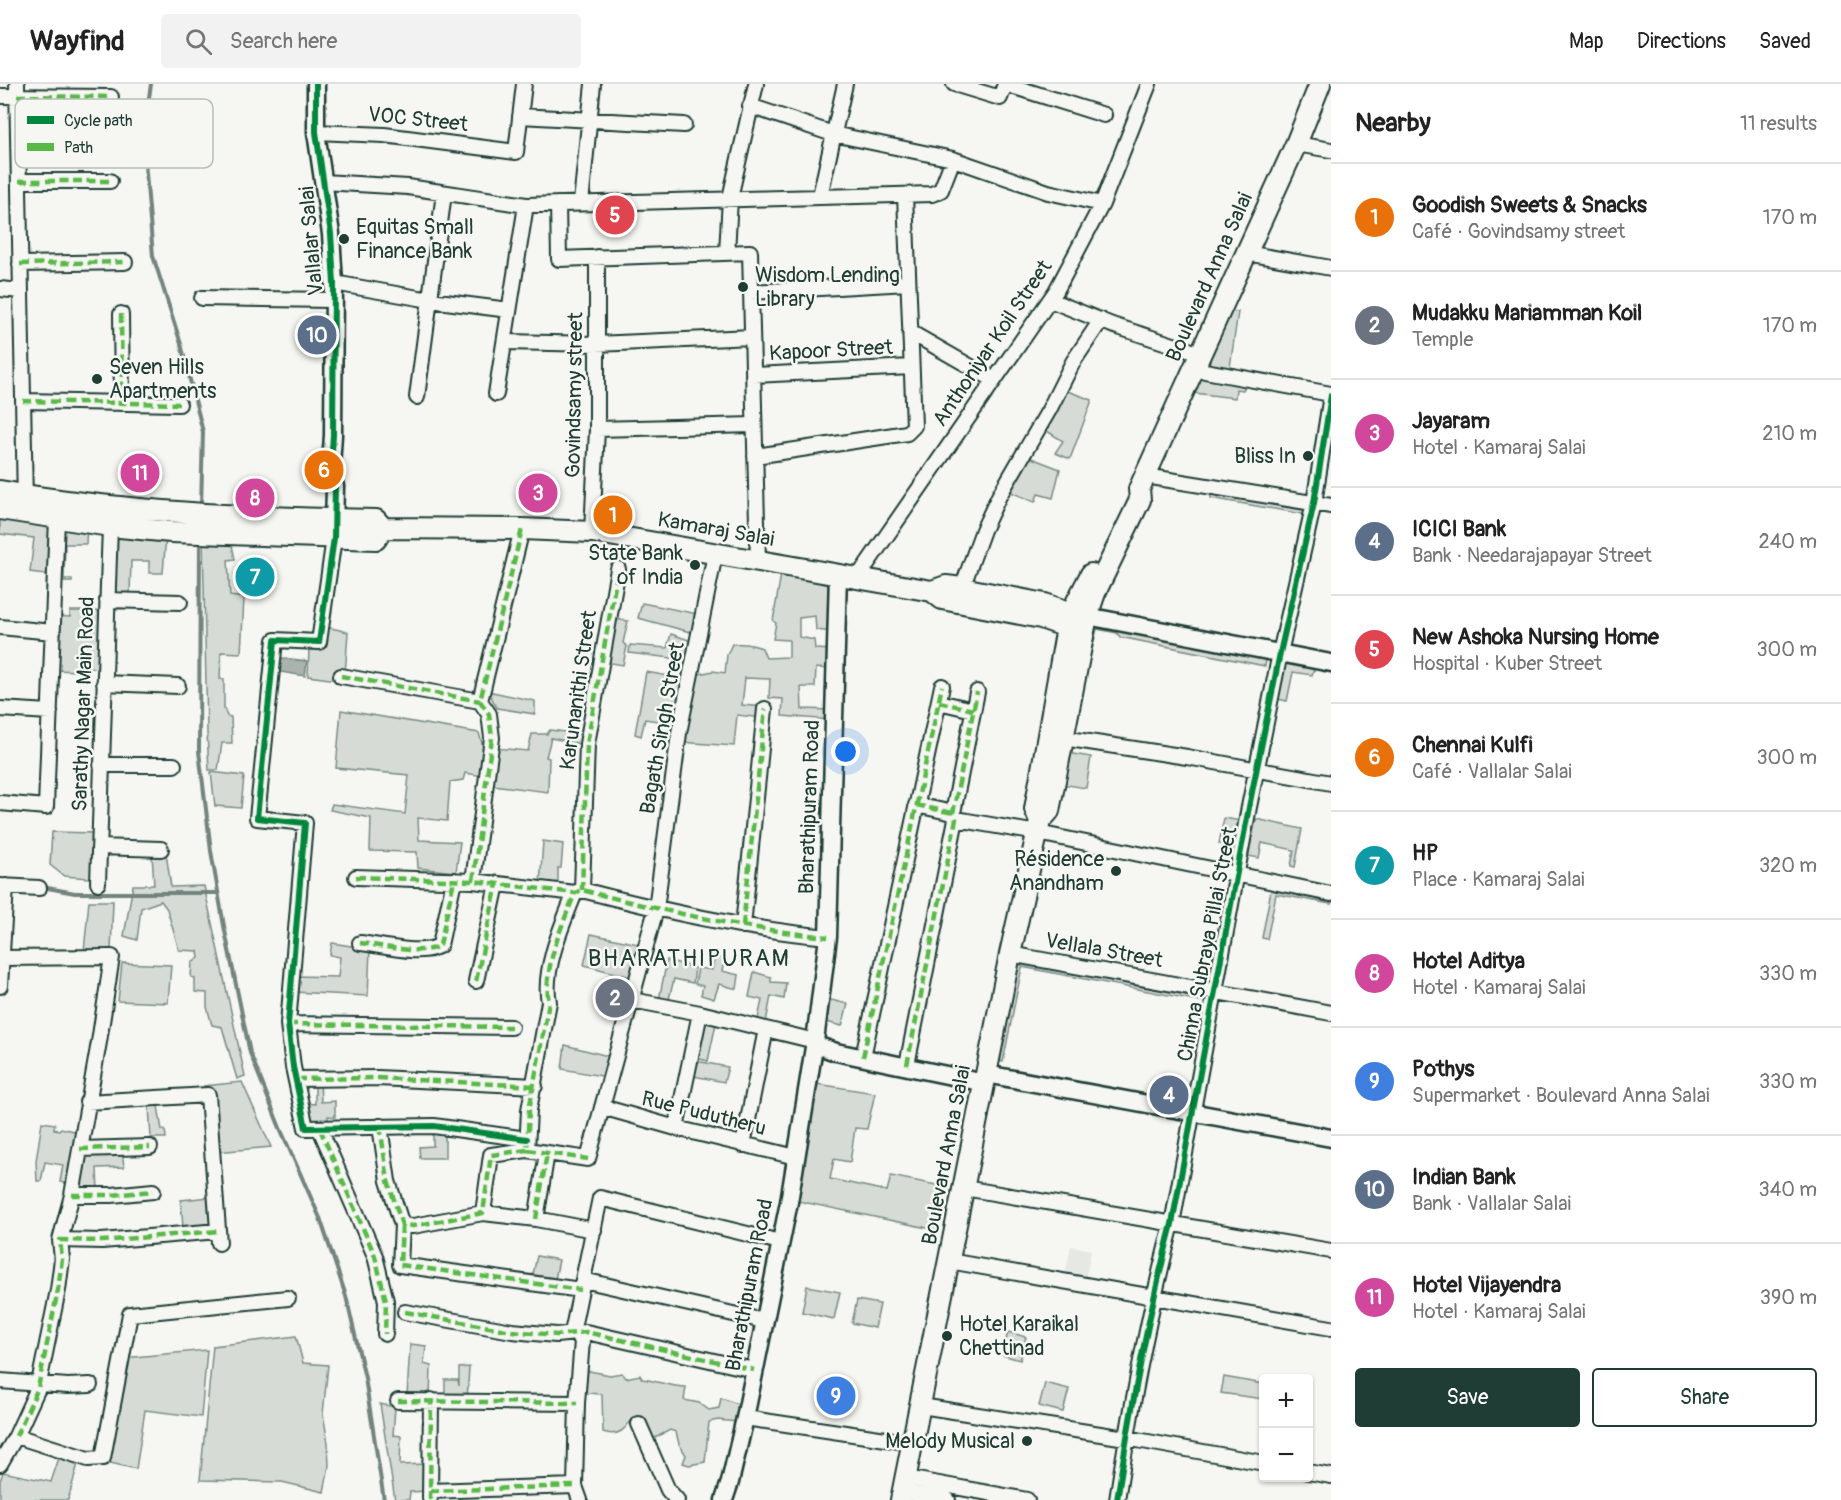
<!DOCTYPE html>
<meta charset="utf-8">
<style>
:root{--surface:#fff;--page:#f2f2f2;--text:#222;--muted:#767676;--line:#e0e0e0;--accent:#1f3d34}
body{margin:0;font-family:Pangolin,sans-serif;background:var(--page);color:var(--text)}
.controls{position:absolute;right:18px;bottom:18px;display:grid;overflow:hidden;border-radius:6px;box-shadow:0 2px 4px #0004}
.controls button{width:54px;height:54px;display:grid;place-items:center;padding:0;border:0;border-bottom:2px solid var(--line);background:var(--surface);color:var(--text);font:30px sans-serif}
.you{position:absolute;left:846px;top:668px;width:21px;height:21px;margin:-15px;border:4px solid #fff;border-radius:50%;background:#1a73e8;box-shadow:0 0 0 9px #1a73e833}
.badge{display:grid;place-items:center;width:39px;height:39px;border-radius:50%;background:var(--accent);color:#fff;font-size:20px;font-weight:700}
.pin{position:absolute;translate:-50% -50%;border:3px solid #fff;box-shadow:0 2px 6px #0006}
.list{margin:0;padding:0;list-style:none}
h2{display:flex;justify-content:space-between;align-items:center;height:78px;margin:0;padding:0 24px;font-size:26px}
h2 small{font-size:20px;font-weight:400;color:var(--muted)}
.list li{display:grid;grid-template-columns:39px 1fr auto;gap:18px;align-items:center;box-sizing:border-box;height:108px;padding:0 24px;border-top:2px solid var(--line)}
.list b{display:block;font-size:22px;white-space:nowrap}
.list p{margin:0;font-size:20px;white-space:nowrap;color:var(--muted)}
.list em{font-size:20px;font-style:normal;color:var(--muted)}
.actions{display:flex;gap:12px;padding:18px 24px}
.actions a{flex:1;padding:14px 0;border:2px solid var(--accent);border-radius:6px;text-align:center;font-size:21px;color:var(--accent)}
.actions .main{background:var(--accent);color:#fff}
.icon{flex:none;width:33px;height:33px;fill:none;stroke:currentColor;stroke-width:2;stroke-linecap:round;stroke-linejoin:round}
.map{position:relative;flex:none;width:1331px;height:1416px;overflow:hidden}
header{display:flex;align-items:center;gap:36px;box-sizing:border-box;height:84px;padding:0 30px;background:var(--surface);border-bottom:2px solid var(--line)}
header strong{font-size:28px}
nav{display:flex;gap:33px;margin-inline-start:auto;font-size:21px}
.search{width:420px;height:54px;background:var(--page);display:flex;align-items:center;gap:15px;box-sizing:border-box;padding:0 21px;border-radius:6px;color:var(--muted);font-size:22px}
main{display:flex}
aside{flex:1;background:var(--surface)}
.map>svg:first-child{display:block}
</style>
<header>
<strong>Wayfind</strong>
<div class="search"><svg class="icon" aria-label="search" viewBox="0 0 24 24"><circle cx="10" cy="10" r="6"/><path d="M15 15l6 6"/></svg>Search here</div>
<nav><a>Map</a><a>Directions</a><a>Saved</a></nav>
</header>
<main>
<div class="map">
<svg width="1331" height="1416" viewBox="0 0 1331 1416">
<rect width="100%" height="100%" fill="#f6f6f2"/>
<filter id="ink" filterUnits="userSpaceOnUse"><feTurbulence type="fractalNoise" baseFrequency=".0167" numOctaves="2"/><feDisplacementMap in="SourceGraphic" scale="12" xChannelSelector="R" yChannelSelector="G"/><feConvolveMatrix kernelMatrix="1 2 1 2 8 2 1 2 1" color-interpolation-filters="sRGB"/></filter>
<g filter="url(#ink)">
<!-- built -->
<path fill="#e6e8e4" d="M1071,1162l20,4 -5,26 -20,-4z"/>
<!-- green -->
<path fill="#d6dbd6" stroke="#7a8c85" stroke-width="1.5" d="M1222,226l16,2 -9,62 -34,-6z
M1195,286l53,10 -5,10 -7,-1 -1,9 -49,-6z
M1062,305l30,11 -22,59 -15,-6 8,-12 -21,-13z
M1026,372l34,13 -7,29 -15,-4 -3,8 -24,-10z
M1210,405l100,15 -2,11 -97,-17z
M0,428l55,8 -3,55 -22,-3 4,-34 -34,-4z
M58,435l29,4 -1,21h-21l-1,35h8v3h-15z
M114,447l52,4 -3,38h-14v-12h-18l-1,34 -19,3z
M203,456l28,1 4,18 -7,1 2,36 14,2 -3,55 -20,-1 -1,27h4v29l3,8 4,1 1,26h-10l-4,27h-9l-2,-37z
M782,484l53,8 -2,56 -17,-2 -1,-14 -16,2v19l15,3 1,9 19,1 -1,19 -17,-1 -1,19h-14l1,22 31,1 -1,10 -50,-4 1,-17 -14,-1 1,-19 -25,-1 -3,27 22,2 -1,11 -26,-3 -3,31 -53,-4 13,-67 19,-4 12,2 2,-18 5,-11c11,-1 20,0 30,4l4,10 23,-1v-17l-16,-1 3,-16 -3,-2z
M642,519l56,11 -4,19 -56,-15z
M70,527h35l-4,57 -22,-1v4l-26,-1 3,-54 14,1z
M614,535l14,2 -5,22 4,3 -4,19 -18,-3z
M1090,541l176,35 -1,6 -145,-29 -3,-4 -20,-4 -9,36 -6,-1z
M323,542l25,6 -3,43 -8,5 -29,-4 1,-29z
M671,550l21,7 -4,19 -59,-7 1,-8 37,3z
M1285,579l29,6 -2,6 -19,-3 -6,29 -9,-2z
M646,588l40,7 -9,45 -32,-5 -4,17 -6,-2z
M488,607l47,10v13l-38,-6z
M341,626l138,23 6,21 -1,22 -19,-3 -2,7 -13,2 -3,39 -29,-3 1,22 41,2 -4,30 -38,-4 -1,-16 -47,-1 1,-33 -41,-8 2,-6 73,10 4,-39 -73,-7z
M550,646l37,5 -2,10 -34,-7 -5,19 3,1 -1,34 -55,-7 2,-37 33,3 4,-17h15z
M1067,669l24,4 -5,31 -25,-4z
M211,688l33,4 -3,32 -26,-2z
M1224,734l17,3 -6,26 -16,-3z
M1256,735l46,10 -7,38 -4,-1 3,-16 -32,-7 -3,15 -11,-2z
M52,748l44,1 -1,40 -6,5 -25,-2 -14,-11z
M543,757l20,3 -2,24h-3v20l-18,-2z
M166,769l5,34 33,-1 41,190 -8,3 -15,-52 -10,-2 -5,-18v-14l-12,-1v-14l-4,-1 1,-14 7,-5 -1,-7 -19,-1 -12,-41 -6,-8 -20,7 -4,32 -13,-4 9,-51h21l-2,-31z
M1271,806l60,12v2l-55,-10 -9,45 -5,-1z
M89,817h24l-2,49 -27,1z
M591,850l52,11 -9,33 -50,-13z
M332,859l38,6 -2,47 -74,-4 2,-16 42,1 2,-20 -10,-2z
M715,872l10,2 -3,13 17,4 -2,14 -18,-5 -5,15 -13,-4 2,-9 -8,-2 3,-16 14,2z
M667,876l28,8 -2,15 -19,-4 -6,24 -9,-3z
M122,879l49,2 -3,38 -50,-2z
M1018,879l188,36 -1,3 -183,-35 -19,95 -3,-1z
M754,888l17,5v5l15,1 -2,16 -13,-3 -5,26 -8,-3 4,-19 -13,-3z
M827,915l21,5 -6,22 -20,-5z
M701,930l16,5 -9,42 -16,-4z
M565,961l47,12 -5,20 -45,-8z
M696,977l32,6 -4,15 -31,-6z
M320,996l1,22 14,-1v16l-7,-1v10h-20l-3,-23 10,1v-23z
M242,998l29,65 -55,5 -12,-66z
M811,999l64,10 -8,36 -12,-1 -5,34 -16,-3 -4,20 57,12 4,-15 56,11 -10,43 -144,-30z
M149,1022h9l4,24h3l1,8h-15z
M42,1038l13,2 -1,5 5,1 2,-2 12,3 3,-3 4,1 -11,55 -9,-2 3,-17 -18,-3 -4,19h-4l-1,-20z
M433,1050l12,1v23h-25l-1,-11 14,-1z
M86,1066h36l2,17 -27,1 1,24 -19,2z
M210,1113l5,28 -32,3 -2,-28z
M537,1172l22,4 -5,24 -22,-5z
M807,1202l33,6 -6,27 -32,-7z
M857,1216l23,4 -5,24 -23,-5z
M1008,1248l18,5 -6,23 -18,-5z
M296,1252l7,27 25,2 -5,49 5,29 1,23 -5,26 -42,-10 -82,-2 13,-134z
M410,1260l16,2 -2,18 7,2 -1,32 -23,-2z
M207,1266l-6,67 -56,-7 -9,59 -30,-7 18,-104z
M469,1283l-2,33 -22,-1v-19h13l1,6v-18z
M584,1286l26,5 12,-2 4,5 14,-3 2,4c15,2 30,8 44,8l-2,13 15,3 10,7 10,-2 2,-10 20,7 -4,17 -19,-2 -9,2 -4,40 -16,3 -6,-2 3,-8 -7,-11 -3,-12 -6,-2 -17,9 -13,-18 -6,-4c-8,11 -15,21 -31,15l-1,-38 -16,-1 -3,-2z
M1224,1293l39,7v15l-42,-6z
M1045,1299l24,6 -6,23 -24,-6z
M380,1320l15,3 -2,28 8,1 -1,29 27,-1 -1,27 -16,1 -1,8h-14z
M60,1371l19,5 -11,40h-68v-19l3,-9 48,10z"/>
<!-- water -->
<path fill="#aab3ae" stroke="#72847d" stroke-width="1.5" d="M282,574l25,3 -2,15 -25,-4z"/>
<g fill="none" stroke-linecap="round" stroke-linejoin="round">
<!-- stream -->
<path stroke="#72847d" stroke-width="4" d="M151,0l-8,54 10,118 28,88 22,88 -2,75
M200,455l-1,212 12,100 13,75 26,127 30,75 40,90 26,78 19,82 19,122
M42,803l33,6h143
M929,1405l59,11"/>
<defs>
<path id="minor" d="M17,0l8,418
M954,0l46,14 5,-14 99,31
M0,12l111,1
M750,22l83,28 120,25 95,33 54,12
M520,32l164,9
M316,48l68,3 132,17 8,-68
M1296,60l35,6
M19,97h91
M323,98l85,5 118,18 406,-11 9,-4 12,-31
M820,112l25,-112
M581,119l12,-119
M558,120l1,55 191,-7 8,309
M727,169l3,-55 26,-114
M1246,169l85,15
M20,180l105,-2
M334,199l96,17 79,10
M0,205l21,2
M751,208l157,-9
M202,214l130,2
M1050,216l62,25 89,29
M121,230l1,89
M910,248l84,48
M505,258l91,2 156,-7
M1194,285l137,25
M753,291l158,-8
M496,310l30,-189
M417,313l27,-204
M23,317l156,3
M597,345l157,-4
M755,372l152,-23 7,-7 -9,-231
M1145,392l186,30
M592,448l5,-103v-172
M334,454l-15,104 -44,-2 -18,178 48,5 -17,201 5,43 13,61 128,-2 93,13
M858,493l198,-286 46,-87 47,-120
M962,504l21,-58 16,-34 50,-86 24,-48 28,-42
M107,516l73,2
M0,543l53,5
M341,592l139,25
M104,599l74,3
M939,618l34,8
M0,625l50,3
M1063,654l124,19 144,26
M101,681h73
M0,719l46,4 11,-289
M916,721l37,8
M956,735l82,14 293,61
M99,763l62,2
M356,793l117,4 102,12 7,-3c81,21 162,39 246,47
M473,797l19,-143 -3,-24 -9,-13 42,-172
M98,799l12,-357
M0,802l39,2
M582,806l5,-146 31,-175
M743,842l22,-217
M360,859c20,2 64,14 80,2l14,-65
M1010,870l321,59
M0,874l112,-1 -13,85 -27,153 -12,45 2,19 -4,31 -20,98 -22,48 -16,28
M476,897l21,-97
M0,902l6,-100
M632,916l68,13 115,28
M288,940l223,3
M863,973l79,-371
M907,981l49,-246 -3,-6 24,-121
M296,995l82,-1 157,8
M87,1018l121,-7 11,148
M602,1023l74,21 120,29
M380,1042l8,55 14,44 11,1 70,-13 53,6 58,11
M676,1044l24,-115
M320,1045l55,127 11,45 -1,33
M743,1061l23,-116
M80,1065l70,-2
M527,1066l61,9 68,-250 23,-176 36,-179
M964,1104l367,63
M72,1111h40l41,-4
M483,1129l8,-58 36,-5 2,-40 20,-108c-7,-32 14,-79 26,-109
M536,1135l11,-66
M402,1141l-2,40 181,25
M60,1156l42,1 116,-10
M949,1177l382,67
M583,1196l181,41
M405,1228l107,19 44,4 30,-3 168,38
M0,1297l68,5 22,-1
M398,1317l179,2
M921,1322l205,32 138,25
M745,1334l168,25
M639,1340l29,66 9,10
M16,1352l72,23 15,-1 27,-144 158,-16
M1308,1388l23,4
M906,1394l121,22
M430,1407l145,-5
M903,1408l45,8
M430,1414l1,-98
M580,1416l-5,-14 2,-83 5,-62 -9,-13 27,-130 180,44
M1117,1416c14,-93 31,-185 55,-276l77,-417 31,-154 34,-150 17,-108"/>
<path id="tertiary" d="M316,0v48l15,102 3,49 -1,152 -3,45 5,6 -1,44
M1087,532l244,47
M815,957l4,5 17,6 149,31
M986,990l345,64
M724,1416l6,-18 15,-64 44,-216 26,-161 13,-104 10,-363"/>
<path id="secondary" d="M0,407c124,21 250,27 376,29l7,8 139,1 70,3 340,59 14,-5 16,2 83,16 26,9 16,3
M0,425l110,17 61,6 205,7 7,-11
M932,507l10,8 99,19 37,13
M1040,737l-5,-12 32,-182 4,-14 20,-39
M901,1416l109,-546 30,-133 9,-10 38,-195 8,-23 45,-93 -1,-11 6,-13 151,-332 24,-60"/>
</defs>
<!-- minor casing -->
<use href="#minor" stroke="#1f3d34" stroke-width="18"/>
<!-- tertiary casing -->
<use href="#tertiary" stroke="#1f3d34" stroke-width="21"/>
<!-- secondary casing -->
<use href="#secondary" stroke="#1f3d34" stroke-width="24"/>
<!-- minor -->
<use href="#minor" stroke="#f6f6f2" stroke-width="14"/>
<!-- tertiary -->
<use href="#tertiary" stroke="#f6f6f2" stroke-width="16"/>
<!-- secondary -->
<use href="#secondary" stroke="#f6f6f2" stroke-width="20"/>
<!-- quiet -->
<path stroke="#58b947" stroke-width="4.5" stroke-dasharray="9 4.5" stroke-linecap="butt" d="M17,12l94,1
M19,97h91
M20,180l105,-2
M121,230l1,89
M23,317l156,3
M341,592l139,25
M939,618l34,8
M916,721l37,8
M356,793l117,4 102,12 7,-3c81,21 162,39 246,47
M473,797l19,-143 -3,-24 -9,-13 42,-172
M582,806l5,-146 31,-175
M743,842l22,-217
M360,859c20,2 64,14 80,2l14,-65
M476,897l21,-97
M288,940l223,3
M863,973l79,-371
M907,981l49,-246 -3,-6 24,-121
M296,995l82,-1 157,8
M380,1042l8,55 14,44 11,1 70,-13 8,-58 36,-5 2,-40 20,-108c-7,-32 14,-79 26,-109
M320,1045l55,127 11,45 -1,33
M80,1065l70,-2
M527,1066l61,9
M72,1111h40l41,-4
M536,1135l11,-66
M402,1141l-2,40 181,25
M405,1228l107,19 44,4 30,-3 168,38
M398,1317l179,2
M16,1352l22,-48 20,-98 4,-31 -2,-19 42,1 116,-10
M430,1407l145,-5
M430,1416l1,-100"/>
<defs>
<path id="cycleway" d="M316,0v48l15,102 3,49 -1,152 -3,45 5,6 -1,52 -15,104 -44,-2 -18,178 48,5 -17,201 5,43 13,61 128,-2 93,13
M1117,1416c14,-93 31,-185 55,-276l77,-417 31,-154 34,-150 17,-108"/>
</defs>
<!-- cycleway casing -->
<use href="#cycleway" stroke="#f6f6f2" stroke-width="10"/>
<!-- cycleway -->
<use href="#cycleway" stroke="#00873e" stroke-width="6"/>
</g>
</g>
<!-- markers -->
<g fill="#1f3d34" stroke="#f6f6f2" stroke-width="2">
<circle cx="344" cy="155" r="6"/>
<circle cx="743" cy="203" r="6"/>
<circle cx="97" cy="295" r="6"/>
<circle cx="1308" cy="372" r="6"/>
<circle cx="695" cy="481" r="6"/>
<circle cx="1116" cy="787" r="6"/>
<circle cx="947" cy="1252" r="6"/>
<circle cx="1027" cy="1357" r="6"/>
</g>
<g text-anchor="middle" stroke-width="5" stroke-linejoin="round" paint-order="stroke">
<!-- street labels -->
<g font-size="21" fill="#1f3d34" stroke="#f6f6f2">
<text transform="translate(418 35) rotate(6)" y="7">VOC Street</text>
<text transform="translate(311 157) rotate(-95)" y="7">Vallalar Salai</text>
<text transform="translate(1209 193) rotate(-66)" y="7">Boulevard Anna Salai</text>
<text transform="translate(992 259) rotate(-56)" y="7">Anthoniyar Koil Street</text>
<text transform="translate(831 266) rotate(-3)" y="7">Kapoor Street</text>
<text transform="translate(574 311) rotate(-89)" y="7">Govindsamy street</text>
<text transform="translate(716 445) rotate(10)" y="7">Kamaraj Salai</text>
<text transform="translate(578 606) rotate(-82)" y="7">Karunanithi Street</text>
<text transform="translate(83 620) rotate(-88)" y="7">Sarathy Nagar Main Road</text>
<text transform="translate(662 644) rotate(-80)" y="7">Bagath Singh Street</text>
<text transform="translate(809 723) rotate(-88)" y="7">Bharathipuram Road</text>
<text transform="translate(1207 860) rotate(-79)" y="7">Chinna Subraya Pillai Street</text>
<text transform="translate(1104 866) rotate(10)" y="7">Vellala Street</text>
<text transform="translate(704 1029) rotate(14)" y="7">Rue Pudutheru</text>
<text transform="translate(946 1071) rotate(-79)" y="7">Boulevard Anna Salai</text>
<text transform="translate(749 1201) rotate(-79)" y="7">Bharathipuram Road</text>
</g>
<!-- poi labels -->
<g font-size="21" fill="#1f3d34" stroke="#f6f6f2" text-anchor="start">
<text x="356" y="150">Equitas Small<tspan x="356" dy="24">Finance Bank</tspan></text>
<text x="755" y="198">Wisdom Lending<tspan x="755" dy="24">Library</tspan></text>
<text x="109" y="290">Seven Hills<tspan x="109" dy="24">Apartments</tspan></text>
<text x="1296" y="379" text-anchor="end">Bliss In</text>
<text x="683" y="476" text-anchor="end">State Bank<tspan x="683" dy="24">of India</tspan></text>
<text x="1104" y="782" text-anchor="end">Résidence<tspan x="1104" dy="24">Anandham</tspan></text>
<text x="959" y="1247">Hotel Karaikal<tspan x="959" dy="24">Chettinad</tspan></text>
<text x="1015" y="1364" text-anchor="end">Melody Musical</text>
</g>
<!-- quarter labels -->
<g font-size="24" letter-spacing="1.5" fill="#1f3d34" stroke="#f6f6f2">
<text x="689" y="882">BHARATHIPURAM</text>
</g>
</g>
<!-- legend -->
<rect x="15" y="15" width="198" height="69" rx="9" fill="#f6f6f2" stroke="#b6beb9" stroke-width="1.5"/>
<rect x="27" y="32" width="27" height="8" fill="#00873e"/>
<rect x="27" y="59" width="27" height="8" fill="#58b947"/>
<g font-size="16" fill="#1f3d34">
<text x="64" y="42">Cycle path</text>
<text x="64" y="69">Path</text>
</g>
</svg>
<div class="controls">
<button>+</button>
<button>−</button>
</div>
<div class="you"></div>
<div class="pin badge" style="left:613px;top:431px;background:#e8710a">1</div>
<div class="pin badge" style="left:615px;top:914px;background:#6b7280">2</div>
<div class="pin badge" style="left:538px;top:409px;background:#d1479c">3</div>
<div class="pin badge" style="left:1169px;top:1011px;background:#5c6f8a">4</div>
<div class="pin badge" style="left:615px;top:131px;background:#e0444e">5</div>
<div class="pin badge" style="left:324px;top:386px;background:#e8710a">6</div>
<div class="pin badge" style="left:255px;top:493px;background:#0f9aa8">7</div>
<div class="pin badge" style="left:255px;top:414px;background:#d1479c">8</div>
<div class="pin badge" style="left:836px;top:1312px;background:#3f7fe0">9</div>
<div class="pin badge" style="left:317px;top:251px;background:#5c6f8a">10</div>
<div class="pin badge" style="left:140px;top:389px;background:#d1479c">11</div>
</div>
<aside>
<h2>Nearby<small>11 results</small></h2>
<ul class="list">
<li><span class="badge" style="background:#e8710a">1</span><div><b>Goodish Sweets &amp; Snacks</b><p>Café · Govindsamy street</p></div><em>170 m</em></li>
<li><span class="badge" style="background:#6b7280">2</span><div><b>Mudakku Mariamman Koil</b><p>Temple</p></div><em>170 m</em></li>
<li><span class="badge" style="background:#d1479c">3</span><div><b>Jayaram</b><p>Hotel · Kamaraj Salai</p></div><em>210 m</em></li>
<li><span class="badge" style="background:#5c6f8a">4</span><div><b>ICICI Bank</b><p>Bank · Needarajapayar Street</p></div><em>240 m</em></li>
<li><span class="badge" style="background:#e0444e">5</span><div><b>New Ashoka Nursing Home</b><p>Hospital · Kuber Street</p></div><em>300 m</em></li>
<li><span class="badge" style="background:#e8710a">6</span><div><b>Chennai Kulfi</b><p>Café · Vallalar Salai</p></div><em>300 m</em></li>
<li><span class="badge" style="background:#0f9aa8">7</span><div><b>HP</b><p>Place · Kamaraj Salai</p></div><em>320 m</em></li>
<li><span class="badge" style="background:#d1479c">8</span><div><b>Hotel Aditya</b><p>Hotel · Kamaraj Salai</p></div><em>330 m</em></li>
<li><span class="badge" style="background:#3f7fe0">9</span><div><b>Pothys</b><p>Supermarket · Boulevard Anna Salai</p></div><em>330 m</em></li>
<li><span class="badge" style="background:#5c6f8a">10</span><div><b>Indian Bank</b><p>Bank · Vallalar Salai</p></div><em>340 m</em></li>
<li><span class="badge" style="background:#d1479c">11</span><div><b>Hotel Vijayendra</b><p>Hotel · Kamaraj Salai</p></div><em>390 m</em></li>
</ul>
<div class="actions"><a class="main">Save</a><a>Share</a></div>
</aside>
</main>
